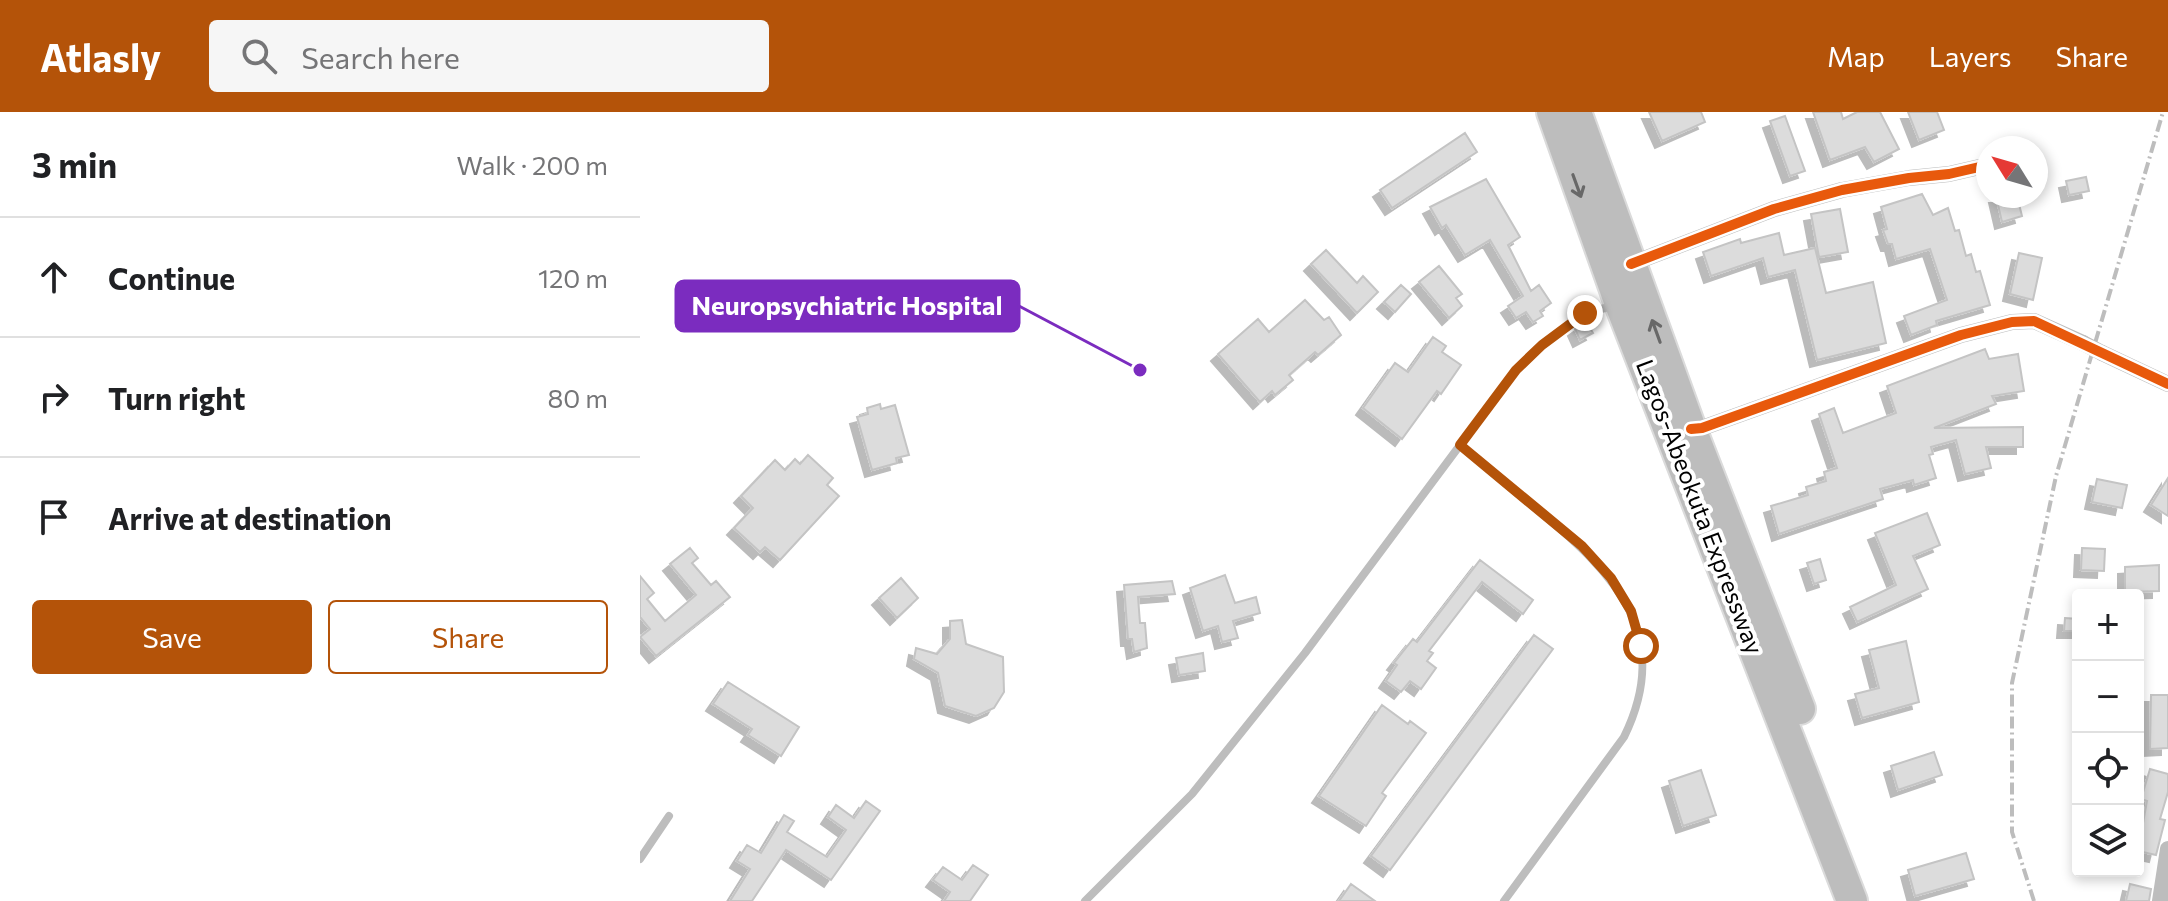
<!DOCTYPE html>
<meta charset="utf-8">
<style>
:root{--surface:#fff;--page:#f6f6f6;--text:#202124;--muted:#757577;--line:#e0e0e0;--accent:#b45309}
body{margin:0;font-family:Commissioner,sans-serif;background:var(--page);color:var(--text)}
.controls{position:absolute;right:24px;bottom:24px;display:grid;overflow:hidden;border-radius:8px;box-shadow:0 4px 12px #0003}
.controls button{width:72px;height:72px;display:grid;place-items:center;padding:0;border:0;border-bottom:2px solid var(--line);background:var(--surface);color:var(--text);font:40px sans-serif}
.compass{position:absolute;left:1336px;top:24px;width:72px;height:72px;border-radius:50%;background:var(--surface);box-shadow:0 4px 12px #0003;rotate:307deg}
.stop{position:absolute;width:24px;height:24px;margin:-18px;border:6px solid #b45309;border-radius:50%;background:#fff}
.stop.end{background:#b45309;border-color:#fff;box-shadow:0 2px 8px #0008}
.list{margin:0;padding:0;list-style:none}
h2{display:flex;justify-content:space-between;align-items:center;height:104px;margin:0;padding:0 32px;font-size:34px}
h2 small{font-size:26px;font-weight:400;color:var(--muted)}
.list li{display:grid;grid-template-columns:52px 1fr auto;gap:24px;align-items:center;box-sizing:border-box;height:120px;padding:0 32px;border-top:2px solid var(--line)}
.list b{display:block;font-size:30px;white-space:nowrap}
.list em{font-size:26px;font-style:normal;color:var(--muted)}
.actions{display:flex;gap:16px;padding:24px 32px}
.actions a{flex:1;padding:18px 0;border:2px solid var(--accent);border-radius:8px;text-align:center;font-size:28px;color:var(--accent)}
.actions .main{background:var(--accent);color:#fff}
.icon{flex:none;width:44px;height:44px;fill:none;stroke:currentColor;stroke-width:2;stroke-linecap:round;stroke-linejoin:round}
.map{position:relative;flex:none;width:1528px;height:789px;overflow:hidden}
header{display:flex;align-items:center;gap:48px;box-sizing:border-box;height:112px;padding:0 40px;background:var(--accent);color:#fff}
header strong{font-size:38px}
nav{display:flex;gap:44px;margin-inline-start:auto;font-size:28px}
.search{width:560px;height:72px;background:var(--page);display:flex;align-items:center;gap:20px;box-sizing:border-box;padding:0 28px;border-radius:8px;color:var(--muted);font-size:30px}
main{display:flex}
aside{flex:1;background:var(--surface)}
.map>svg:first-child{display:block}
</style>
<header>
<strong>Atlasly</strong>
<div class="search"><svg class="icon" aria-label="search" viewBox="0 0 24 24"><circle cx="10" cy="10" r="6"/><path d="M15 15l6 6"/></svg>Search here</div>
<nav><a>Map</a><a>Layers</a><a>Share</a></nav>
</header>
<main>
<aside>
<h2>3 min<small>Walk · 200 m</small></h2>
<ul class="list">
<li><svg class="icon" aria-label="ahead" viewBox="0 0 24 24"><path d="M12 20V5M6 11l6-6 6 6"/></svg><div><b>Continue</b></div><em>120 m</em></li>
<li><svg class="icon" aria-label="right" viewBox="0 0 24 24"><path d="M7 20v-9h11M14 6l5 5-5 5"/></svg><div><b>Turn right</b></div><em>80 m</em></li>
<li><svg class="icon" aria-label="arrive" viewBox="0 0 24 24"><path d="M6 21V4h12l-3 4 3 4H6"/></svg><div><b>Arrive at destination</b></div></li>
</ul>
<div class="actions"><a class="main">Save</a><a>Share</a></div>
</aside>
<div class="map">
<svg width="1528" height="789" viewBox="0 0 1528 789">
<defs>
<filter id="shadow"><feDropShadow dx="-7" dy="7" stdDeviation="0" flood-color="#0004"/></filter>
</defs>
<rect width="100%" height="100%" fill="#fff"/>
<!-- building -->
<path fill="#dcdcdc" stroke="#c4c4c4" stroke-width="2" filter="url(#shadow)" d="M1009,0h52l4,10 -43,19z
M1173,0h28l2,7 14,-7h23l19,37 -25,13 -9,-15 -35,13z
M1268,0h29l7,18 -25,10z
M1145,4l20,55 -15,5 -20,-55z
M825,21l12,19 -85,56 -12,-18z
M1446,65l3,14 -20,4 -3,-14z
M846,67l34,58 -12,8 23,46 8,-6 12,18 -11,8 3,5 -10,6 -7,-10 -10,6 -8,-12 15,-10 -33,-56 -25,15 -19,-30 -4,3 -12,-21z
M1282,82l11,21 15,-7 7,23 4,-1 7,26 5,-2 5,18 4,-1 10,34 -54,16 1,4 -26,10 -7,-19 43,-16 -17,-51 -34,10 -4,-15h-4l-5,-14 4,-1 -6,-22z
M1356,84h21l5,20 -20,6z
M1200,97l8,43 -29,5 -8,-43z
M1139,121l5,22 31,-7 11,45 47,-11 13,61 -69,17 -22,-90 -27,7 -5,-19 -52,18 -8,-24 37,-13 1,4z
M686,138l31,33 6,-7 15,16 -21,21 -46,-49z
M1379,141l23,5 -9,42 -23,-6z
M799,154l23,28 -6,4 6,8 -13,12 -30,-36z
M761,173l10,9 -16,18 -11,-10z
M665,188l19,20 5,-3 12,18 -23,20 -3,-3 -26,23 4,5 -18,15 -3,-4 -12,11 -42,-48 40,-35 11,13z
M946,209l7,12 -13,7 -5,-11z
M793,225l13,9 -4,6 19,13 -20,29 -4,-3 -35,48 -39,-31 32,-45 13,9z
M1345,237l4,10 29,-5 6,37 -32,5 4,8 -62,24 89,-1v20h-37l5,21 -26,6 -9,-34 -25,7 2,7 -4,1 7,23 -22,7 -1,-5 -33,9 3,10 -104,35 -8,-28 37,-11 -2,-8 20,-6 -2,-9 13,-4 -18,-54 15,-6 9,25 53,-20 -9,-27z
M240,292l1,5 14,-4 14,50 -13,3 1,5 -25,7 -15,-53 11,-3 -1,-6z
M168,343l25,23 -6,7 12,11 -59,64 -15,-13 -5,5 -26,-24 19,-20 -12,-12 34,-36 10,10 10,-11 5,5z
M1528,366v38l-17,-11z
M1457,367l30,6 -5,23 -30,-6z
M1287,401l13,32 -27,11 15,33 -71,33 -7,-15 46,-22 -21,-52z
M50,436l8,10 -6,5 19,22 5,-4 14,16 -74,59 -16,-19 10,-8 -10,-12v-41l14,17 -7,6 18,22 31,-26 -26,-31z
M1442,436l23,1 -1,22 -23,-1z
M1180,447l6,21 -12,4 -7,-21z
M840,448l53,40 -10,14 -41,-32 -53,69 4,2 -6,8 9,7 -15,21 -11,-8 -9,11 -15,-11 11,-16 -3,-2 19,-24 4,3z
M1519,453v26l-34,1v-25z
M585,463l10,28 21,-6 4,16 -27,8 5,17 -16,4 -4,-16 -15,5 -13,-43z
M261,466l17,20 -21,20 -18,-20z
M532,469l3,13 -37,3 2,26h5l2,25 -13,4 -2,-13h-4l-4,-54z
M1425,506l13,1v12h-14z
M322,508l4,24 37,13 1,35 -10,16 -18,8 -31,-10 -7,-33 -24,-14 2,-11 21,6 13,-15v-18z
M894,523l19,14 -163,221 -19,-14z
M1266,529l13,61 -57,16 -7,-24 24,-6 -10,-38z
M563,541l2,18 -26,4 -3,-17z
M88,570l71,45 -18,29 -33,-21 4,-6 -39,-25z
M1511,583h17v53l-18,1z
M742,593l26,19 2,-3 16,12 -44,60 4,3 -20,30 -47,-30z
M1294,640l8,23 -44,15 -7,-24z
M1510,657l18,5v18l-8,27 5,1 -9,35 -18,-4 9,-50 -6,-2z
M1061,658l15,45 -33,11 -14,-45z
M226,689l14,10 -49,69 -45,-30 -34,51h-22l20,-32 -13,-8 10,-16 14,8 23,-38 10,6 -7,11 40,25 19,-27 -18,-13 8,-12 18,13z
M1326,741l8,26 -59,17 -7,-26z
M333,753l15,10 -18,26h-26l6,-9 -17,-12 10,-13 19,13z
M711,772l24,17h-36z
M1490,772l21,5 -2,12h-23z"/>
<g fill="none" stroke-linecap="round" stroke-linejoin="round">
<defs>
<path id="highway" d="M912,0l68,192 232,597
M936,0l115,317 109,280"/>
</defs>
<!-- highway casing -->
<use href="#highway" stroke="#dbdbdb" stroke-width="34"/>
<!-- lane -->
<path stroke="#bdbdbd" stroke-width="8" d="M820,333c26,22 53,45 80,67 75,62 134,123 84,225l-120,164
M0,747l29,-43
M445,789l107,-107 113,-141 211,-283 26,-25 43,-32 28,-7"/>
<!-- street -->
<path stroke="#bdbdbd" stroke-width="16" d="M991,152l143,-55 68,-19 67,-12 40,-4 39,-9
M1462,241l66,31
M1051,317l11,-1 259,-93 51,-13 22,-1 49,22
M1520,789l8,-52"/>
<!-- highway -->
<use href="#highway" stroke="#bdbdbd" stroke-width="30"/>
<!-- rail -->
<path stroke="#bdbdbd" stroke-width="4" stroke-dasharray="12 4 2 4" stroke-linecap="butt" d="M1394,789l-22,-69v-149l44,-207 107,-364"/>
<!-- street-bridge -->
<path stroke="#bdbdbd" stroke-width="16" d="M1443,231l19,10"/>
<defs>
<path id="cycleway" d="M991,152l143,-55 68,-19 67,-12 40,-4 39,-9
M1051,317l11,-1 259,-93 51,-13 22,-1 134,63"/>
</defs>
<!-- cycleway casing -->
<use href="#cycleway" stroke="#fff" stroke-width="15"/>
<!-- cycleway -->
<use href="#cycleway" stroke="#e8590c" stroke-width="10"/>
</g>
<!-- one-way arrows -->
<defs><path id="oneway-shaft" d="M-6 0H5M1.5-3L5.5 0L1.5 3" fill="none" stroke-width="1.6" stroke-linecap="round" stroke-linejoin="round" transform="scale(2)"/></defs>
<g stroke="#686868">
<use href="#oneway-shaft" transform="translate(937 74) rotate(70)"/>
<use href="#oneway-shaft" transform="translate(1016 219) rotate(-110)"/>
</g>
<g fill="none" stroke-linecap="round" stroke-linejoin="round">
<!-- route -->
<path stroke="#b45309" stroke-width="10" d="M945,201l-43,32 -26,25 -56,75 122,101 29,32 20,33 10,35"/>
</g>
<g text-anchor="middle" stroke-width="8" stroke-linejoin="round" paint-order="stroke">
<!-- street labels -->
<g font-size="24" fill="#000" stroke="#fff">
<text transform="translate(1059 395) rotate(69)" y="8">Lagos-Abeokuta Expressway</text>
</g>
</g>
<!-- callouts -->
<path fill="none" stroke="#7b2cbf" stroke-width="3" d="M500 258L379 194"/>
<circle fill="#7b2cbf" stroke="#fff" stroke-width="3" cx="500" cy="258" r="8"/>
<rect fill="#7b2cbf" stroke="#7b2cbf" stroke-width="3" x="36" y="169" width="343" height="50" rx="8"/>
<g font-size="26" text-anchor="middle" font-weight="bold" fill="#fff">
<text x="207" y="203">Neuropsychiatric Hospital</text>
</g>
</svg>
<div class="controls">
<button>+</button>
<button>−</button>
<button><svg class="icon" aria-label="locate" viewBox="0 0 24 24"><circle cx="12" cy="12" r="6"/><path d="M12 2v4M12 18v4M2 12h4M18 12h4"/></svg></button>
<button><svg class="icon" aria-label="layers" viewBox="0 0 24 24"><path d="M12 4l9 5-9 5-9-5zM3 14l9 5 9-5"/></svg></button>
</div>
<svg class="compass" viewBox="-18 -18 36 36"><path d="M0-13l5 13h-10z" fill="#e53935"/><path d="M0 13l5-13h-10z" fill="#757577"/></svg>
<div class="stop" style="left:1001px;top:534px"></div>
<div class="stop end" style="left:945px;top:201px"></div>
</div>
</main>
